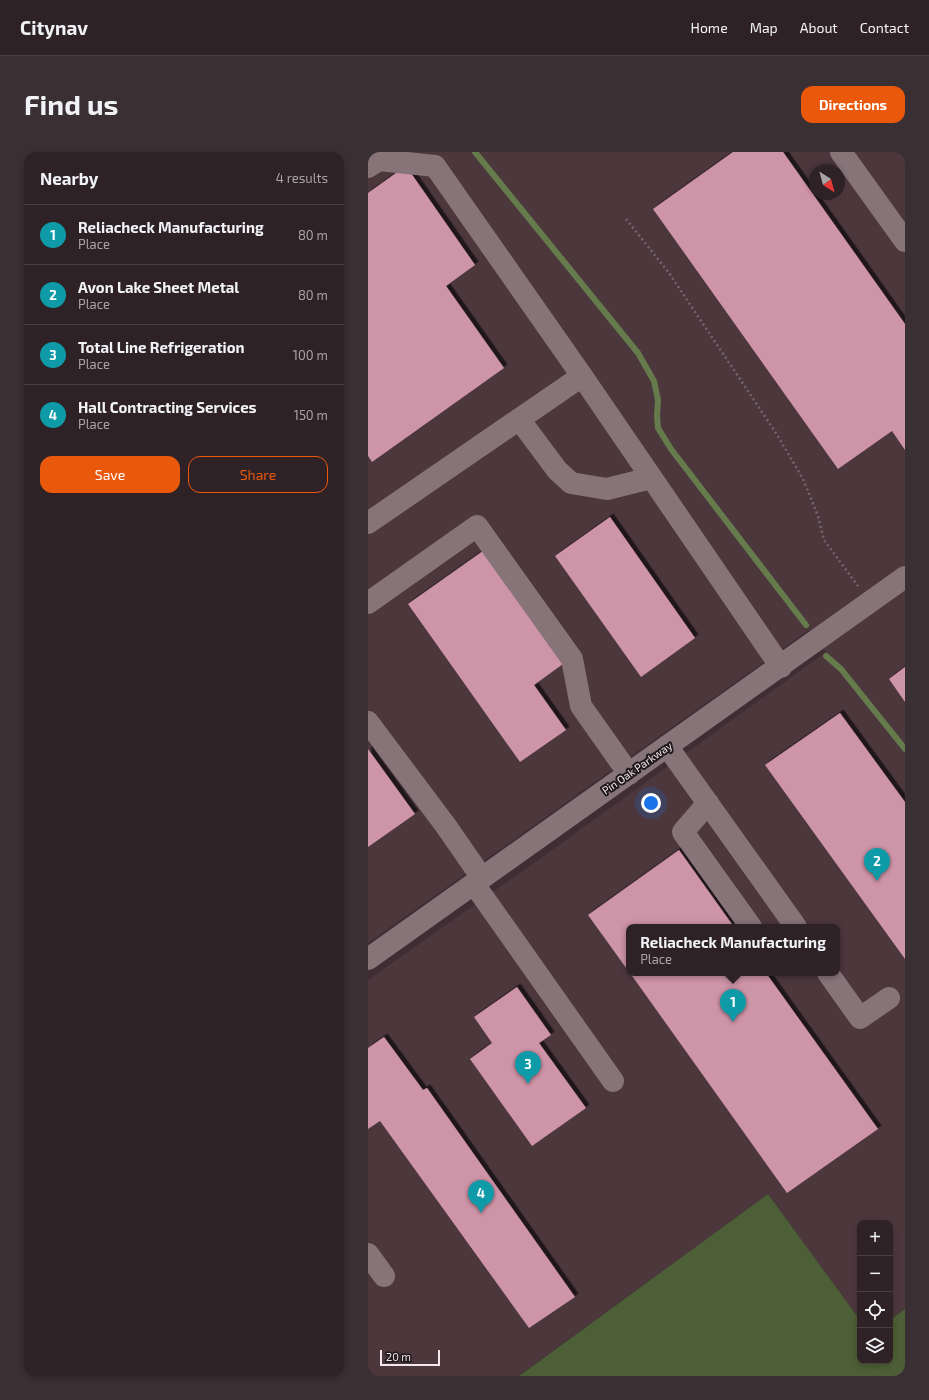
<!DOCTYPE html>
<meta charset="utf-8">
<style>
:root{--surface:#2e2226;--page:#3a2f32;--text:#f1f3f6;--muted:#a7a4a7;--line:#493f43;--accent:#ea580c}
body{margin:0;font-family:"Exo 2",sans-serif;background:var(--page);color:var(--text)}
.controls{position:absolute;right:12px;bottom:12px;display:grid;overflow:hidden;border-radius:8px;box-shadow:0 2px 6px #0003}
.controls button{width:36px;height:36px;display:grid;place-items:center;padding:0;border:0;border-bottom:1px solid var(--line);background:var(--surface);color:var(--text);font:20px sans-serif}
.compass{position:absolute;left:441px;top:12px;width:36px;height:36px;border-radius:50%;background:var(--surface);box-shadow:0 2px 6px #0003;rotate:144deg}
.scale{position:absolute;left:12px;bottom:10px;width:60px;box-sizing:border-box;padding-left:4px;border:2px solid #f3e9ec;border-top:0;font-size:11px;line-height:14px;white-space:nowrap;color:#f3e9ec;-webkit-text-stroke:3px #20191b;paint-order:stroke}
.you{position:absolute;left:283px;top:651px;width:14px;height:14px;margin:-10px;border:3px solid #fff;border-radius:50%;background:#1a73e8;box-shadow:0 0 0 6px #1a73e833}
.badge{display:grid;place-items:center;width:26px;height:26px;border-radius:50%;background:var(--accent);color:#fff;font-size:13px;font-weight:700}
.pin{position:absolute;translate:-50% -33px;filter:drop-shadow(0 1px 2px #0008)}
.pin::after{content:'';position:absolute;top:21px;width:14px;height:12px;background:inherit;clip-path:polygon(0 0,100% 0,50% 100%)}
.popup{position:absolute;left:258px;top:772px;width:214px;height:52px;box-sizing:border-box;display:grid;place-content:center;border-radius:8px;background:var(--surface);filter:drop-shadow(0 1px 3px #0005);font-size:13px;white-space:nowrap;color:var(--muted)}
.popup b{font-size:15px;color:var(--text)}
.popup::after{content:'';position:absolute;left:50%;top:100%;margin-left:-8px;border:8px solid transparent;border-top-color:var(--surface)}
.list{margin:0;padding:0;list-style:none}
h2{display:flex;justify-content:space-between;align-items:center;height:52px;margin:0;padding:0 16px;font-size:17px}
h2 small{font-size:13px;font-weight:400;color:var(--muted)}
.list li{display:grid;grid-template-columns:26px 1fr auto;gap:12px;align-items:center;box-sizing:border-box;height:60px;padding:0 16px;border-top:1px solid var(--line)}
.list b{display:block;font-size:15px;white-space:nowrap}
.list p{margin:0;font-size:13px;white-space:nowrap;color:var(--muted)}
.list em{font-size:13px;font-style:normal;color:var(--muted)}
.actions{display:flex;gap:8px;padding:12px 16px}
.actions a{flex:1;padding:9px 0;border:1px solid var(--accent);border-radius:12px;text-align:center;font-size:14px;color:var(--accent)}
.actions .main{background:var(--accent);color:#fff}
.icon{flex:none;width:22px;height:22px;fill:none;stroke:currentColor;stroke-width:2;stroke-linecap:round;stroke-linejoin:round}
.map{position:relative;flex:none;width:537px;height:1224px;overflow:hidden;border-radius:12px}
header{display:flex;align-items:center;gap:24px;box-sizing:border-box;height:56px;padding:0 20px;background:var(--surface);border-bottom:1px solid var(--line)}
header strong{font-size:19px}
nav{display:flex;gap:22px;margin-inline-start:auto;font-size:14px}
.intro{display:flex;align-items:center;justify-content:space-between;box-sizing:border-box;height:96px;padding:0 24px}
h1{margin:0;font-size:28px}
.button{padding:10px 18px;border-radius:12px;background:var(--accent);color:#fff;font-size:14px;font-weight:700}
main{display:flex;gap:24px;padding:0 24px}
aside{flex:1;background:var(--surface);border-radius:12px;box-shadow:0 2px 6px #0003}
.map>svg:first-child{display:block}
</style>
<header>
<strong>Citynav</strong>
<nav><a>Home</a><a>Map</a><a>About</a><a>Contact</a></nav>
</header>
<div class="intro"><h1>Find us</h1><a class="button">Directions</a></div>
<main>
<aside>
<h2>Nearby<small>4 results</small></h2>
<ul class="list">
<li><span class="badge" style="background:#0f9aa8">1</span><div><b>Reliacheck Manufacturing</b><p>Place</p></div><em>80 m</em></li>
<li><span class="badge" style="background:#0f9aa8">2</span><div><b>Avon Lake Sheet Metal</b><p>Place</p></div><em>80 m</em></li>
<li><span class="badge" style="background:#0f9aa8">3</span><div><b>Total Line Refrigeration</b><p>Place</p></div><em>100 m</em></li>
<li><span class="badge" style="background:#0f9aa8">4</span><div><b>Hall Contracting Services</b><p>Place</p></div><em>150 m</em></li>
</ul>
<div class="actions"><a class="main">Save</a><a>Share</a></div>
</aside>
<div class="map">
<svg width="537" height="1224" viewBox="0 0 537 1224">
<defs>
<filter id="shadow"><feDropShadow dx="3.5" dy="-3.5" stdDeviation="0" flood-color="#0009"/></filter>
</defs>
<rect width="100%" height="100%" fill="#3e2e33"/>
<!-- built -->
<path fill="#4c373d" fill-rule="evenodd" d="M0,0h537v1157l-15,11v-97h-30v97l-92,-126 -250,182h-150v-396l162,-114 296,-214 -17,-22 -441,313zM447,18h24v24h-24zM261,775h208v46h-208z"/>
<!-- green -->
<path fill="#4d5f36" d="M400,1042l92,126v41h30v-41l15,-11v67h-386z"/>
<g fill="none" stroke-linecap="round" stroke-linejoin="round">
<!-- stream -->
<path stroke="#667b4c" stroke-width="6" d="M107,0l163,201 16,28 4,19 -1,16 1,12 13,21 135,176
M458,504l15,13 64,80"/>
</g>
<!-- building -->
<path fill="#ce94a7" filter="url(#shadow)" d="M365,0h50l122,172v126l-13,-19 -54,38 -185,-260z
M38,14l69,99 -29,21 58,82 -132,94 -4,-6v-263z
M242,365l85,121 -54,39 -86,-121z
M115,399l80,113 -29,21 32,45 -46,32 -112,-158z
M537,515v35l-16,-23z
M472,561l65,89v157l-140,-194z
M0,597l47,65 -47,33z
M311,698l55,77h-105v45l-41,-57z
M262,821h136l112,156 -91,64z
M149,835l34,48 -12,8 47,65 -54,38 -62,-87 22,-16 -18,-26z
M16,885l39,53 4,-2 148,209 -46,31 -149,-207 -12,8v-81z"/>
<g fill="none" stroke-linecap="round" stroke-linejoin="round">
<!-- path -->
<path stroke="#75666b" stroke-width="2.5" stroke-dasharray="2 3" stroke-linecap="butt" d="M258,67l43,54 107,160 27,46 15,37 6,24 34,46"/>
<!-- minor -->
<path stroke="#867479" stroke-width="22" d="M473,0l64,89
M0,15l11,-7 56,6 147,210 199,291
M151,267l38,51 14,13 36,6 44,-11
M0,371l214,-147
M0,451l109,-77 95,133 9,47 48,68
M0,570l78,104 36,52
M299,594l129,181
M340,651l-25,29 68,95
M106,732l139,197
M0,807l537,-382
M460,821l32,45 29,-20
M0,1102l16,22"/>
</g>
<g text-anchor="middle" stroke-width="4" stroke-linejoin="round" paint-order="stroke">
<!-- street labels -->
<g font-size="11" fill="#f3e9ec" stroke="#20191b">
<text transform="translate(269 616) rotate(-35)" y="4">Pin Oak Parkway</text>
</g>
</g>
</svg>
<div class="controls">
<button>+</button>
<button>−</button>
<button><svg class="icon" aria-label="locate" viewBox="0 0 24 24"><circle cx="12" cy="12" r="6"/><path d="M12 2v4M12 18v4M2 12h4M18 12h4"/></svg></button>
<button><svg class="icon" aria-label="layers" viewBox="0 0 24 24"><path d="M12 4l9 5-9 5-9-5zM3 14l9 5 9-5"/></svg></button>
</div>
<svg class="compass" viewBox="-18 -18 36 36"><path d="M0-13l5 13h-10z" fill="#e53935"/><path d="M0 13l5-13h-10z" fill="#a7a4a7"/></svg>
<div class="scale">20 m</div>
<div class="you"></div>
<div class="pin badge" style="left:365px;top:870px;background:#0f9aa8">1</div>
<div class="popup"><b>Reliacheck Manufacturing</b>Place</div>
<div class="pin badge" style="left:509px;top:729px;background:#0f9aa8">2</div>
<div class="pin badge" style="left:160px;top:932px;background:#0f9aa8">3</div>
<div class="pin badge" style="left:113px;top:1061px;background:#0f9aa8">4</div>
</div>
</main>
